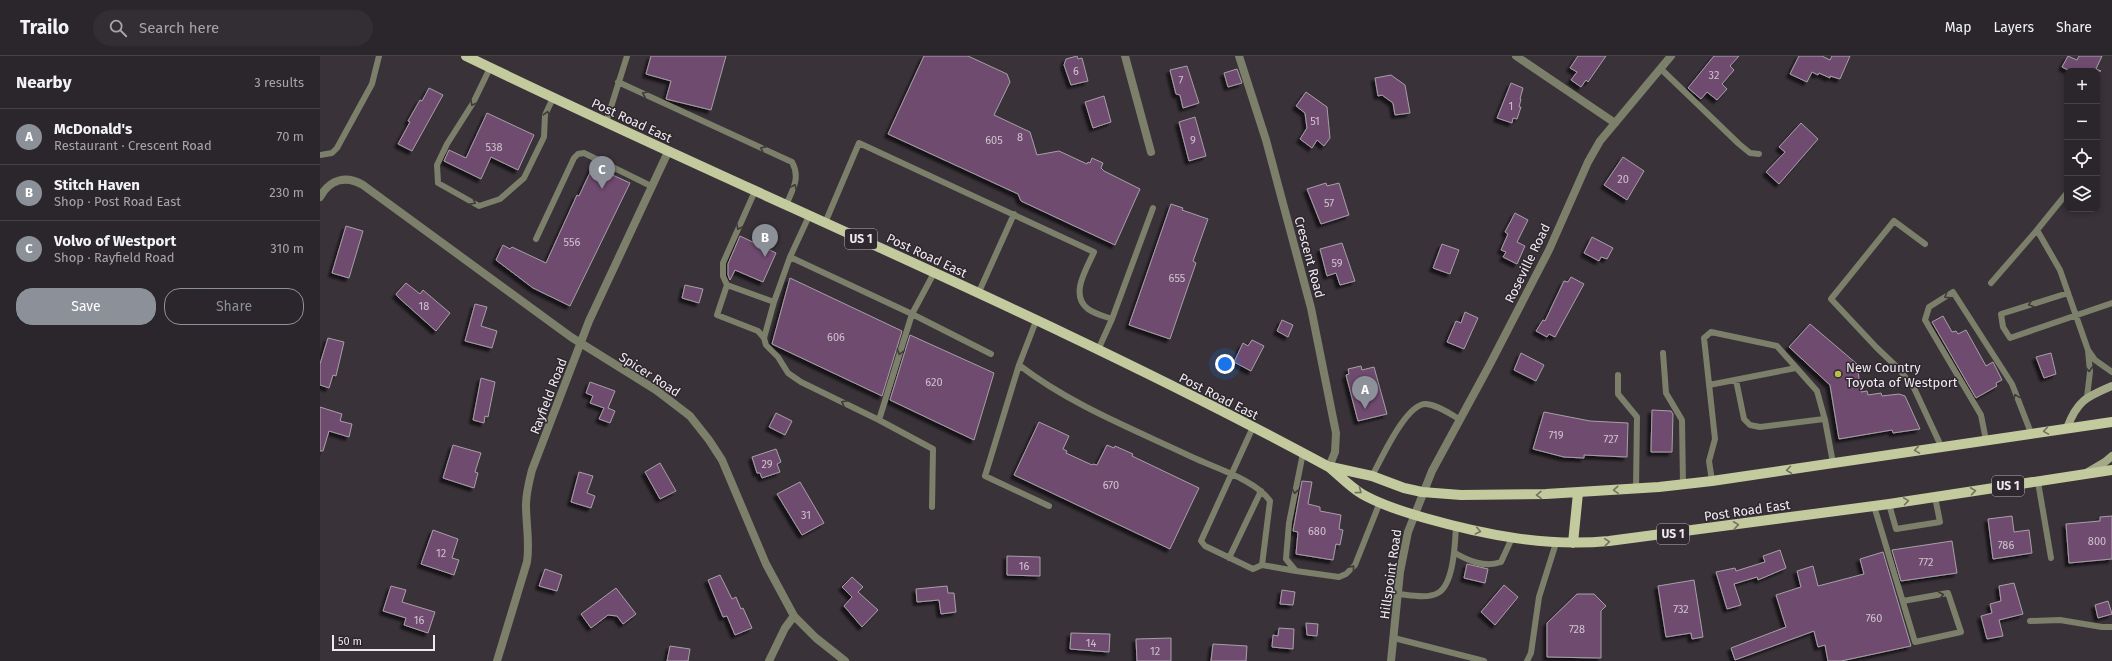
<!DOCTYPE html>
<meta charset="utf-8">
<style>
:root{--surface:#2b262b;--page:#332e33;--text:#f1f3f6;--muted:#a6a5a9;--line:#474347;--accent:#8c9099}
body{margin:0;font-family:"Fira Sans",sans-serif;background:var(--page);color:var(--text)}
.controls{position:absolute;right:12px;top:12px;display:grid;overflow:hidden;border-radius:8px;box-shadow:0 2px 6px #0003}
.controls button{width:36px;height:36px;display:grid;place-items:center;padding:0;border:0;border-bottom:1px solid var(--line);background:var(--surface);color:var(--text);font:20px sans-serif}
.scale{position:absolute;left:12px;bottom:10px;width:103px;box-sizing:border-box;padding-left:4px;border:2px solid #eee9ee;border-top:0;font-size:11px;line-height:14px;white-space:nowrap;color:#eee9ee;-webkit-text-stroke:3px #2f282f;paint-order:stroke}
.you{position:absolute;left:905px;top:308px;width:14px;height:14px;margin:-10px;border:3px solid #fff;border-radius:50%;background:#1a73e8;box-shadow:0 0 0 6px #1a73e833}
.badge{display:grid;place-items:center;width:26px;height:26px;border-radius:50%;background:var(--accent);color:#fff;font-size:13px;font-weight:700}
.pin{position:absolute;translate:-50% -33px;filter:drop-shadow(0 1px 2px #0008)}
.pin::after{content:'';position:absolute;top:21px;width:14px;height:12px;background:inherit;clip-path:polygon(0 0,100% 0,50% 100%)}
.list{margin:0;padding:0;list-style:none}
h2{display:flex;justify-content:space-between;align-items:center;height:52px;margin:0;padding:0 16px;font-size:17px}
h2 small{font-size:13px;font-weight:400;color:var(--muted)}
.list li{display:grid;grid-template-columns:26px 1fr auto;gap:12px;align-items:center;box-sizing:border-box;height:56px;padding:0 16px;border-top:1px solid var(--line)}
.list b{display:block;font-size:15px;white-space:nowrap}
.list p{margin:0;font-size:13px;white-space:nowrap;color:var(--muted)}
.list em{font-size:13px;font-style:normal;color:var(--muted)}
.actions{display:flex;gap:8px;padding:12px 16px}
.actions a{flex:1;padding:9px 0;border:1px solid var(--accent);border-radius:16px;text-align:center;font-size:14px;color:var(--accent)}
.actions .main{background:var(--accent);color:#fff}
.icon{flex:none;width:22px;height:22px;fill:none;stroke:currentColor;stroke-width:2;stroke-linecap:round;stroke-linejoin:round}
.map{position:relative;flex:none;width:1792px;height:605px;overflow:hidden}
header{display:flex;align-items:center;gap:24px;box-sizing:border-box;height:56px;padding:0 20px;background:var(--surface);border-bottom:1px solid var(--line)}
header strong{font-size:19px}
nav{display:flex;gap:22px;margin-inline-start:auto;font-size:14px}
.search{width:280px;height:36px;background:var(--page);display:flex;align-items:center;gap:10px;box-sizing:border-box;padding:0 14px;border-radius:22px;color:var(--muted);font-size:15px}
main{display:flex}
aside{flex:1;background:var(--surface)}
.map>svg:first-child{display:block}
</style>
<header>
<strong>Trailo</strong>
<div class="search"><svg class="icon" aria-label="search" viewBox="0 0 24 24"><circle cx="10" cy="10" r="6"/><path d="M15 15l6 6"/></svg>Search here</div>
<nav><a>Map</a><a>Layers</a><a>Share</a></nav>
</header>
<main>
<aside>
<h2>Nearby<small>3 results</small></h2>
<ul class="list">
<li><span class="badge">A</span><div><b>McDonald's</b><p>Restaurant · Crescent Road</p></div><em>70 m</em></li>
<li><span class="badge">B</span><div><b>Stitch Haven</b><p>Shop · Post Road East</p></div><em>230 m</em></li>
<li><span class="badge">C</span><div><b>Volvo of Westport</b><p>Shop · Rayfield Road</p></div><em>310 m</em></li>
</ul>
<div class="actions"><a class="main">Save</a><a>Share</a></div>
</aside>
<div class="map">
<svg width="1792" height="605" viewBox="0 0 1792 605">
<defs>
<filter id="shadow"><feDropShadow dx="-3.5" dy="3.5" stdDeviation="1" flood-color="#0009"/></filter>
</defs>
<rect width="100%" height="100%" fill="#393239"/>
<!-- building -->
<path fill="#704c70" stroke="#a79fa7" filter="url(#shadow)" d="M331,0h75l-15,54 -45,-11 5,-18 -25,-7z
M604,0h44l39,18 3,8 -16,33 36,17 7,23 22,-4 28,13 1,-2 2,1 2,-5 11,5 -2,5 3,3 36,18 -25,56 -94,-44 -3,-7 -130,-60z
M757,0l1,3 4,-1 6,23 -17,4 -7,-20 2,-6z
M1258,0h28l-18,26 -2,-2 -5,7 -10,-7 6,-8 -7,-4z
M1394,0h25l-9,10 4,4 -12,14 5,5 -10,11 -10,-8 -6,7 -13,-11z
M1479,0h23l8,4 2,-4h18l-10,23 -10,-3v2l-11,-5 -1,2 -6,-3 -5,10 -17,-8z
M1748,0l9,4 2,-4h23l-6,13 5,2h-31l-8,-4z
M867,10l12,37 -16,5 -3,-13 -4,-1 -6,-24z
M917,13l5,14 -14,4 -4,-14z
M1071,19l14,10 5,28 -15,2 -2,-12 -11,-8 -4,1 -3,-18z
M1191,27l12,5 -3,11h1l-2,8h2l-4,12 -4,-1 -1,5 -15,-5z
M109,32l14,7 -31,56 -14,-7 12,-22 -2,-1 12,-21 2,1z
M986,36l21,15 3,31 -6,8 -7,-6 -5,8 -12,-9 7,-11 -2,-15 -9,-7z
M784,40l7,26 -18,6 -8,-26z
M167,57l47,22 -16,35 -27,-13 -10,22 -37,-18 5,-11 17,8z
M875,61l11,39 -17,5 -10,-39z
M1481,67l17,16 -39,45 -13,-12 19,-20 -6,-5z
M1303,101l21,14 -17,29 -23,-15z
M273,110l37,17 -60,123 -37,-18 -37,-28 7,-15 7,4 2,-2 34,16 31,-68 2,1z
M1006,127l1,3 12,-3 10,32 -28,9 -14,-35z
M851,148l12,4 -1,2 26,9 -15,42 3,2 -26,76 -41,-14z
M1195,157l13,7 -11,22 8,4 -8,18 -14,-7 3,-5 -5,-2 7,-16 -3,-2z
M26,170l17,5 -14,47 -17,-5z
M420,180l36,17 -13,29 -28,-12 -5,10 -2,-5v-11z
M1272,181l21,11 -6,11 -6,-2 -2,4 -15,-8z
M1022,187l13,38 -15,4 -4,-12 -9,3 -7,-27z
M1122,188l17,6 -9,24 -17,-6z
M1251,221l13,7 -29,53 -6,-3 -2,3 -11,-6 7,-11 2,1 19,-40 4,1z
M470,222l112,53 -20,65 -110,-52z
M86,227l14,11 3,-4 27,23 -14,18 -38,-34 -2,-3z
M365,229l18,4 -4,14 -17,-5z
M155,248l12,3 -6,19 16,5 -5,17 -27,-7z
M1145,256l13,6 -14,31 -17,-7 9,-21 5,2z
M1623,260l9,16 4,-1 2,3 8,-4 20,36 7,-4 9,18 -6,3 1,3 -21,12 -44,-76z
M962,264l11,5 -5,12 -11,-6z
M1490,268l47,40 4,28 6,-1 1,4 13,-2 1,3 17,-2 6,2 15,33 -27,4 -1,-3 -53,9 -9,-54 -41,-38z
M590,279l84,38 -20,67 -84,-40z
M8,282l16,4 -8,34 -3,-1 -4,13 -9,-3v-21z
M932,284l12,6 -13,25 -17,-9 9,-19 5,3z
M1201,297l23,12 -8,16 -22,-11z
M1731,297l5,21 -12,4 -8,-21z
M1041,310l1,4 12,-3 13,47 -29,7 -12,-46 3,-1 -1,-5z
M161,322l14,4 -7,35 -3,-1 -1,7 -11,-3z
M270,326l25,9 -7,17 7,3 -5,12 -11,-4 5,-11 -14,-5 3,-7 -7,-3z
M0,351l22,7 -2,7 12,3 -3,13 -20,-6 -6,20h-3z
M1332,354l19,1 2,3 -1,38h-21z
M1224,356l46,9 38,2 -1,34 -43,-2v3l-20,-1 -31,-8z
M456,357l16,8 -7,14 -16,-8z
M719,366l30,14 -6,13 4,2 -1,2 26,12 1,-1 4,1 10,-20 7,3 1,-2 18,8 -1,2 67,32 -29,61 -156,-74z
M133,389l28,8 -6,19 3,1 -4,15 -31,-10z
M456,393l5,13 -4,2 3,8 -18,6 -2,-5h-3l-5,-16z
M340,407l16,28 -16,8 -15,-27z
M259,416l14,4 -6,17 8,3 -4,12 -20,-6z
M982,425l10,1 -4,22 12,3v4l21,4 -2,14 4,1 -3,15 -4,-1 -3,16 -37,-6 2,-22 -5,-1z
M480,426l24,41 -22,12 -25,-41z
M1692,460l2,16 15,-2 3,23 -39,6 -5,-40z
M1792,460v43l-43,4 -3,-39 34,-3v-4z
M113,474l25,9 -6,19 7,2 -5,15 -33,-11z
M1632,485l5,32 -56,8 -9,-31z
M1460,494l6,18 -28,12 -1,-3 -23,7 7,21 -14,4 -11,-37 19,-4 1,3 29,-9 -2,-6z
M1563,496l28,94 -70,15h-13l-3,-16 -7,2 -4,-16 -79,29 -4,-12 55,-21 -10,-32 25,-8 -4,-16 16,-5 5,20 46,-12 -4,-15z
M687,500l33,1v19l-33,-1z
M1147,508l21,5 -3,14 -21,-5z
M225,513l17,6 -5,16 -18,-5z
M400,519l12,24 4,-2 5,12 2,-1 9,20 -17,7 -8,-19 -4,1 -15,-37z
M532,521l11,10 -5,5 20,18 -16,17 -18,-21 8,-9 -10,-10z
M1374,524l9,57 -11,2 -1,-6 -25,4 -8,-51z
M1694,527l9,31 -24,6 4,16 -16,3 -6,-23 11,-3 -2,-9 11,-3 -2,-15z
M1184,529l14,12 -23,28 -14,-13z
M71,530l15,4 -4,12 33,10 -7,21 -24,-8 2,-7 -23,-7z
M627,530l1,7h6l2,19 -15,2 -2,-14 -22,2 -1,-13z
M296,532l20,26 -13,10 -6,-8 -9,-1 -17,13 -10,-14z
M962,534l13,2 -2,13 -13,-1z
M1257,538h17l12,12 -5,5v47l-54,-1v-34z
M1788,545l4,13 -14,4 -3,-13z
M986,567l12,1 -1,12 -10,-1z
M959,572l15,1 -1,20 -21,-2 1,-12 5,1z
M751,577l39,1 -1,18 -39,-3z
M851,582v23h-34l-1,-22z
M893,588l34,2 -1,15h-35z
M350,590l20,3 -2,12h-21z"/>
<g fill="none" stroke-linecap="round" stroke-linejoin="round">
<!-- service -->
<path stroke="#7c7f6a" stroke-width="6" d="M170,12l-17,35 -26,41 -10,21 1,18 41,23 21,-7 24,-21 20,-41 1,-22 8,-17
M1341,13l78,75 11,9 9,1
M298,26l174,80c9,16 0,29 -6,43
M286,67l21,-67
M0,99l12,-2 5,-5 35,-64 7,-28
M435,135l-32,72v13l4,9 47,17 16,-45 19,-41
M1747,137l-30,37 23,40 28,80
M505,167l34,-80 235,109c-7,16 -25,43 -6,57 7,5 16,7 24,10
M216,183l38,-81 4,-4 6,-1 67,33
M1605,188l-31,-23 -63,78 46,49 21,20 16,20 27,58
M470,201l122,57 22,-41
M1671,227l46,-53
M407,229l-10,30 41,16 6,7 2,7 12,12 10,16 13,9 78,38 54,29 -1,58
M1748,237l-67,21 2,13 7,11 102,-35
M658,238l36,-80
M716,265l-17,44 -34,111 64,30
M444,282l10,-36
M778,294l14,-31 41,-111
M1343,297l3,40 16,27 1,65
M699,309c52,40 114,64 173,92 23,11 64,23 78,44l-8,64 -9,4 -48,-23 -4,-5 52,-114
M1298,319v19l19,23 -1,72
M1416,324l8,39 6,6 10,2 64,-8
M1389,329l87,-17
M1767,341l3,-25 -2,-22 7,10 17,12
M559,364l33,-106 79,40
M1666,384l-5,-25 -56,-95 4,-13 24,-15 59,92 19,49
M983,397l-14,70 -3,36 10,12 43,6 7,-3 9,-9 25,-63
M1052,420c9,-16 34,-73 54,-72 11,1 23,9 33,15
M1392,425l-3,-20 6,-22 -11,-101 7,-6 66,14 40,45 8,29 8,43
M1718,426l13,76
M1569,448l7,25 44,-7 -5,-25
M1554,450l41,136 46,-10 -13,-39 -45,8
M1135,497c14,8 30,15 46,9l11,-24
M909,502l32,-67
M942,509l34,6
M1078,538c11,1 30,5 40,-1 16,-9 17,-50 18,-67
M1710,565l30,-1 42,7h10
M1074,582l90,23
M1207,605l4,-8 8,-56 17,-54"/>
<!-- minor -->
<path stroke="#7c7f6a" stroke-width="8" d="M805,0l26,96
M919,0l27,84 45,168 25,125 -1,19 -6,15
M1196,0l99,67
M0,141c10,-18 26,-22 43,-12l208,152 85,53 34,26 19,24 13,20 44,104 28,52 22,22 29,23
M177,605l30,-99c3,-19 -1,-38 -1,-57 0,-12 3,-23 6,-35l57,-149 79,-169
M449,605l16,-33 9,-12"/>
<!-- tertiary -->
<path stroke="#7c7f6a" stroke-width="8" d="M1071,605l9,-89 8,-40 24,-61 57,-105 60,-116 39,-88 12,-21 71,-85"/>
<!-- secondary -->
<path stroke="#a4a987" stroke-width="8" d="M1747,372c10,-27 19,-31 45,-42
M1768,416l17,-10 7,-6"/>
<!-- primary -->
<path stroke="#c3ca9d" stroke-width="10" d="M146,0c286,139 583,259 863,411 10,8 21,20 33,27 19,11 42,18 63,24 60,17 121,29 184,23l280,-37 223,-34
M1011,411l41,9 32,12 18,4 39,3 85,-1 113,-7 53,-6 400,-59
M1253,487l5,-50"/>
</g>
<!-- one-way arrows -->
<defs><path id="oneway-chevron" d="M-2-3.5L2.5 0L-2 3.5" fill="none" stroke-width="1.6" stroke-linecap="round" stroke-linejoin="round"/></defs>
<g stroke="#3e393b">
<use href="#oneway-chevron" transform="translate(325 38) rotate(-155)"/>
<use href="#oneway-chevron" transform="translate(153 47) rotate(119)"/>
<use href="#oneway-chevron" transform="translate(227 58) rotate(-74)"/>
<use href="#oneway-chevron" transform="translate(443 93) rotate(-156)"/>
<use href="#oneway-chevron" transform="translate(474 131) rotate(-66)"/>
<use href="#oneway-chevron" transform="translate(153 146) rotate(29)"/>
<use href="#oneway-chevron" transform="translate(419 171) rotate(117)"/>
<use href="#oneway-chevron" transform="translate(1627 240) rotate(148)"/>
<use href="#oneway-chevron" transform="translate(1711 248) rotate(163)"/>
<use href="#oneway-chevron" transform="translate(580 296) rotate(107)"/>
<use href="#oneway-chevron" transform="translate(1769 313) rotate(88)"/>
<use href="#oneway-chevron" transform="translate(1696 341) rotate(-111)"/>
<use href="#oneway-chevron" transform="translate(524 347) rotate(-154)"/>
<use href="#oneway-chevron" transform="translate(975 435) rotate(101)"/>
<use href="#oneway-chevron" transform="translate(1032 512) rotate(-49)"/>
<use href="#oneway-chevron" transform="translate(1621 539) rotate(-10)"/>
</g>
<g stroke="#727160">
<use href="#oneway-chevron" transform="translate(1726 375) rotate(171)"/>
<use href="#oneway-chevron" transform="translate(1597 394) rotate(171)"/>
<use href="#oneway-chevron" transform="translate(1469 414) rotate(172)"/>
<use href="#oneway-chevron" transform="translate(1296 434) rotate(176)"/>
<use href="#oneway-chevron" transform="translate(1039 435) rotate(36)"/>
<use href="#oneway-chevron" transform="translate(1653 435) rotate(-8)"/>
<use href="#oneway-chevron" transform="translate(1219 439) rotate(178)"/>
<use href="#oneway-chevron" transform="translate(1586 445) rotate(-8)"/>
<use href="#oneway-chevron" transform="translate(1416 469) rotate(-8)"/>
<use href="#oneway-chevron" transform="translate(1158 475) rotate(12)"/>
<use href="#oneway-chevron" transform="translate(1287 486) rotate(-5)"/>
</g>
<!-- markers -->
<circle fill="#b6c149" stroke="#2f282f" stroke-width="1.5" cx="1518" cy="318" r="4"/>
<g text-anchor="middle" stroke-width="3" stroke-linejoin="round" paint-order="stroke">
<!-- number labels -->
<g font-size="11" fill="#cec2ce">
<text x="756" y="19">6</text>
<text x="1394" y="23">32</text>
<text x="861" y="28">7</text>
<text x="1191" y="54">1</text>
<text x="995" y="69">51</text>
<text x="700" y="85">8</text>
<text x="674" y="88">605</text>
<text x="873" y="88">9</text>
<text x="174" y="95">538</text>
<text x="1303" y="127">20</text>
<text x="1009" y="151">57</text>
<text x="252" y="190">556</text>
<text x="1017" y="211">59</text>
<text x="857" y="226">655</text>
<text x="104" y="254">18</text>
<text x="516" y="285">606</text>
<text x="614" y="330">620</text>
<text x="1236" y="383">719</text>
<text x="1291" y="387">727</text>
<text x="447" y="412">29</text>
<text x="791" y="433">670</text>
<text x="486" y="463">31</text>
<text x="997" y="479">680</text>
<text x="1777" y="489">800</text>
<text x="1686" y="493">786</text>
<text x="121" y="501">12</text>
<text x="1606" y="510">772</text>
<text x="704" y="514">16</text>
<text x="1361" y="557">732</text>
<text x="1554" y="566">760</text>
<text x="99" y="568">16</text>
<text x="1257" y="577">728</text>
<text x="771" y="591">14</text>
<text x="835" y="599">12</text>
</g>
<!-- shield labels -->
<g fill="#2f282f" stroke="#b5afb5" stroke-width="1">
<rect x="525" y="173" width="32" height="20" rx="3"/>
<rect x="1672" y="420" width="32" height="20" rx="3"/>
<rect x="1337" y="468" width="32" height="20" rx="3"/>
</g>
<g font-size="12" font-weight="bold" fill="#eee9ee">
<text x="541" y="187">US 1</text>
<text x="1688" y="434">US 1</text>
<text x="1353" y="482">US 1</text>
</g>
<!-- street labels -->
<g font-size="13" fill="#eee9ee" stroke="#2f282f">
<text transform="translate(312 64) rotate(25)" y="5">Post Road East</text>
<text transform="translate(607 199) rotate(25)" y="5">Post Road East</text>
<text transform="translate(990 201) rotate(75)" y="5">Crescent Road</text>
<text transform="translate(1207 207) rotate(-64)" y="5">Roseville Road</text>
<text transform="translate(330 318) rotate(33)" y="5">Spicer Road</text>
<text transform="translate(228 340) rotate(-69)" y="5">Rayfield Road</text>
<text transform="translate(899 340) rotate(27)" y="5">Post Road East</text>
<text transform="translate(1427 454) rotate(-8)" y="5">Post Road East</text>
<text transform="translate(1070 518) rotate(-82)" y="5">Hillspoint Road</text>
</g>
<!-- poi labels -->
<g font-size="13" fill="#eee9ee" stroke="#2f282f" text-anchor="start">
<text x="1526" y="316">New Country<tspan x="1526" dy="15">Toyota of Westport</tspan></text>
</g>
</g>
</svg>
<div class="controls">
<button>+</button>
<button>−</button>
<button><svg class="icon" aria-label="locate" viewBox="0 0 24 24"><circle cx="12" cy="12" r="6"/><path d="M12 2v4M12 18v4M2 12h4M18 12h4"/></svg></button>
<button><svg class="icon" aria-label="layers" viewBox="0 0 24 24"><path d="M12 4l9 5-9 5-9-5zM3 14l9 5 9-5"/></svg></button>
</div>
<div class="scale">50 m</div>
<div class="you"></div>
<div class="pin badge" style="left:1045px;top:353px">A</div>
<div class="pin badge" style="left:445px;top:201px">B</div>
<div class="pin badge" style="left:282px;top:133px">C</div>
</div>
</main>
